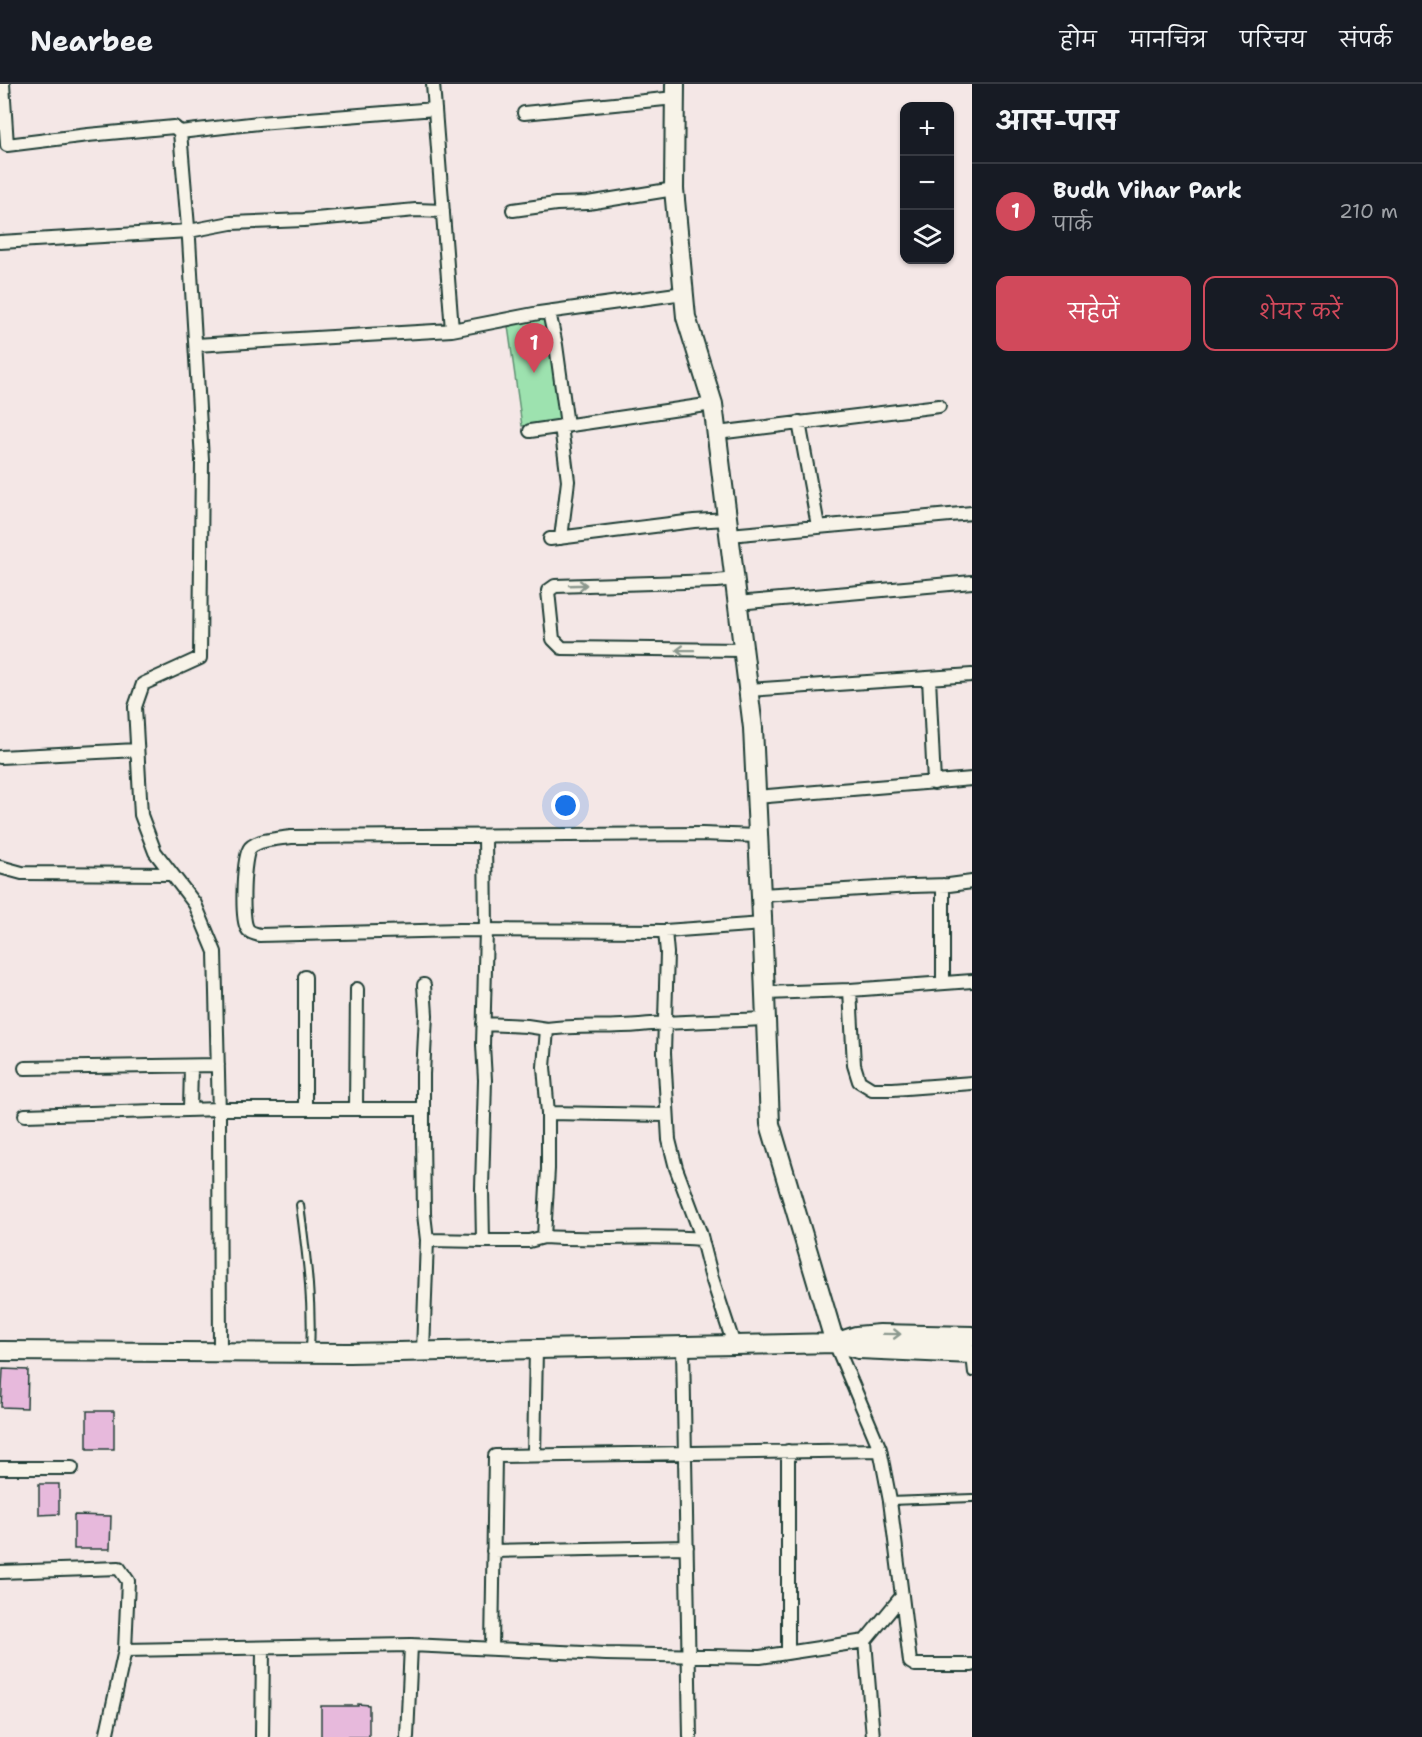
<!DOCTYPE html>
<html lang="hi">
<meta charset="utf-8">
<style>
:root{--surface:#171b24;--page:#242831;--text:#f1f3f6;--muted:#9ea1a6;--line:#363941;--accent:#d1495b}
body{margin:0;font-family:"Shantell Sans","Playpen Sans Deva",sans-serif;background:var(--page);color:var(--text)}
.controls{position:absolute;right:18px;top:18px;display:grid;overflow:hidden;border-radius:12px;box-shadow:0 2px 4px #0004}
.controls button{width:54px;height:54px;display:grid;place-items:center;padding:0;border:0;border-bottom:2px solid var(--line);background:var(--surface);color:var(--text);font:30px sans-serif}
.you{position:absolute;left:566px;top:722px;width:21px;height:21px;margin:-15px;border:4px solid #fff;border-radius:50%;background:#1a73e8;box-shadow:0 0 0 9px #1a73e833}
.badge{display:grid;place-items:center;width:39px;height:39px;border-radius:50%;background:var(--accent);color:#fff;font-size:20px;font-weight:700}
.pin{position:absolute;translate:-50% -50px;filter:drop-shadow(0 2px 3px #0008)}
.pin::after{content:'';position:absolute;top:32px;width:21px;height:18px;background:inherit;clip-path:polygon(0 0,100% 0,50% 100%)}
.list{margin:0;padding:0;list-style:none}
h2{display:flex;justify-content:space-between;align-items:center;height:78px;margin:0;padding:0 24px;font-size:26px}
h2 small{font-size:20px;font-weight:400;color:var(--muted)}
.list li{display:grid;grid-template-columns:39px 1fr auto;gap:18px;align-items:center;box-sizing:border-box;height:96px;padding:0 24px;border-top:2px solid var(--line)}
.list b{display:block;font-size:22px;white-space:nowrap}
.list p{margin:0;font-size:20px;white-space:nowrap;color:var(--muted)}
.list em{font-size:20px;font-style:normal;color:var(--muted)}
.actions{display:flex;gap:12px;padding:18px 24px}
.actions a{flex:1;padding:14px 0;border:2px solid var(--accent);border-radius:12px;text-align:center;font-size:21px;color:var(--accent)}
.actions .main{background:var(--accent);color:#fff}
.icon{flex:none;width:33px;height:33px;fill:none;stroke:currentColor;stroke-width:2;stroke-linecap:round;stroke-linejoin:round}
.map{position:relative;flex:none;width:972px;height:1653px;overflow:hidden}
header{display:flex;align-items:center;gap:36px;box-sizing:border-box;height:84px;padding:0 30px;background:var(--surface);border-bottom:2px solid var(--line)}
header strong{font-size:28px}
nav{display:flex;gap:33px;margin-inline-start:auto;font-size:21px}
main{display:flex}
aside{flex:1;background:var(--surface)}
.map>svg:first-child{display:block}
</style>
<header>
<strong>Nearbee</strong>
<nav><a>होम</a><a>मानचित्र</a><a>परिचय</a><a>संपर्क</a></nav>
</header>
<main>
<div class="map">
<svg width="972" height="1653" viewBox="0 0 972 1653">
<rect width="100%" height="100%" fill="#f4e7e6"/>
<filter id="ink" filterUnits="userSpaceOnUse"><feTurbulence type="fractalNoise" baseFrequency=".0167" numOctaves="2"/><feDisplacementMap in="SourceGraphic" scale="12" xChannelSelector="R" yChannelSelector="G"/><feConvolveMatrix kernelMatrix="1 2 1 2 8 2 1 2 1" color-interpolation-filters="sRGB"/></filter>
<g filter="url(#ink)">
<!-- green -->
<path fill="#9de2af" stroke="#5e9072" stroke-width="1.5" d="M544,228l17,108 -39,6 -14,-100z"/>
<!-- building -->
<path fill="#e7b9dc" stroke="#1f3d34" stroke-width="1.5" d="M3,1285l25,1 -1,38 -26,-1z
M87,1327h27v38h-27z
M39,1400h20v30l-20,1z
M74,1431l37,1 -1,33h-36z
M358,1620l11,1v32h-48v-31h37z"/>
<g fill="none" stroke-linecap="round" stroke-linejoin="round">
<defs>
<path id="lane" d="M300,1121c6,48 13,96 10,145
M970,1272l2,17
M890,1417l82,-3"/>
<path id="street" d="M3,0l4,61 81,-10 86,-8 6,5 79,-9 176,-14
M524,29l151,-15
M180,48l9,107 13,221 -2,198 -57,26 -8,23 6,108 14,37 40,52 20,48 4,162 1,238
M513,126l43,-6 32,-1 86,-14
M0,158l189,-11 42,-8 73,-3 112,-10 27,1
M549,228l7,33 11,80
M452,246l87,-17 145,-20
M196,261l256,-15 -19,-246
M799,338l19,104
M530,347l183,-27
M717,349l222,-27
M729,451l243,-22
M561,454l7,-57 -7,-55
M550,455l144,-18 33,-2
M734,495l-17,2 -162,5 -7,5 5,48 9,9 181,2
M737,519l235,-21
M929,594l5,105
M748,606l224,-15
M0,673l137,-7
M756,713l216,-18
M485,752l1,94 -3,115 2,35 -3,108 1,53h46l15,-4
M0,783l22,6 150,1
M761,811l151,-9 37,-1 23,-3
M665,847l-205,-1 -201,5c-5,-2 -10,-2 -12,-7 -6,-10 -4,-72 3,-80 9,-9 29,-9 41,-11l411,-3 56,2
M305,893v132
M943,898v-97
M850,906l4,75 5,16 13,8h21l79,-6
M765,909l85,-3 122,-9
M483,940l44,2 20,3
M25,984l193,-3
M356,1024l1,-119
M190,1026l1,-44
M548,1029l119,2
M25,1031l194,-6h204
M702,1155c-53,-5 -105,2 -158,-2l4,-68v-56l-4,-46 3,-38c31,-4 62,-1 93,-4 42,-4 84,-4 126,-6
M427,1156l56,1
M734,1261l-23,-70 -11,-43 -24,-64 -7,-28 -5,-87 3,-100 -2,-22 98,-7
M683,1262l7,391
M423,1268l4,-112 -3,-26 -1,-80v-60l3,-59 -2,-30
M788,1367v202
M534,1371l2,-106
M0,1384h72
M493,1467l194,-4
M0,1488l119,-4 9,13 -3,69 -19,87
M902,1512l8,66 5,3h57
M865,1557l8,96
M492,1565l3,-193 385,-6
M125,1566l286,-5 195,9 154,3 105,-16 37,-45 -12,-95 -10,-52 -45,-106
M262,1653l1,-88
M407,1653l4,-92"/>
<path id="secondary" d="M675,0l-1,105 12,128 27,87 40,324 9,189 8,207 65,219
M835,1259l21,-7 24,-2 92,2
M0,1267l349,2 486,-10 24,6 113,5"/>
</defs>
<!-- lane casing -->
<use href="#lane" stroke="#1f3d34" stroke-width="10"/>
<!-- street casing -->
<use href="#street" stroke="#1f3d34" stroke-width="16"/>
<!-- secondary casing -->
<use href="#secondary" stroke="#1f3d34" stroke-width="22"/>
<!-- lane -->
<use href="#lane" stroke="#f7f3e8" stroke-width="6"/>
<!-- street -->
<use href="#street" stroke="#f7f3e8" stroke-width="12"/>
<!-- secondary -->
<use href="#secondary" stroke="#f7f3e8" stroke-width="18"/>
</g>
<!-- one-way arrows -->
<defs><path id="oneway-shaft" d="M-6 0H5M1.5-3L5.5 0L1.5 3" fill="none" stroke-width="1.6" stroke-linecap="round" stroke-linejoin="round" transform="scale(1.5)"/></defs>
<g stroke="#8b988e">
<use href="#oneway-shaft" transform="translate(578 501) rotate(-2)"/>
<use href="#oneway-shaft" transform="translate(685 566) rotate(-179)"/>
<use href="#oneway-shaft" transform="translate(892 1250) rotate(1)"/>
</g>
</g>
</svg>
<div class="controls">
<button>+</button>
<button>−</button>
<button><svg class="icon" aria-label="layers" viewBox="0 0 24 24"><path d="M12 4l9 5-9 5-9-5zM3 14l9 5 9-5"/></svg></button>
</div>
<div class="you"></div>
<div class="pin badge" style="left:534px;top:289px">1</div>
</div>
<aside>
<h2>आस-पास<small></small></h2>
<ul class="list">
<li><span class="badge">1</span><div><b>Budh Vihar Park</b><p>पार्क</p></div><em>210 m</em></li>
</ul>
<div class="actions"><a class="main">सहेजें</a><a>शेयर करें</a></div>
</aside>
</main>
